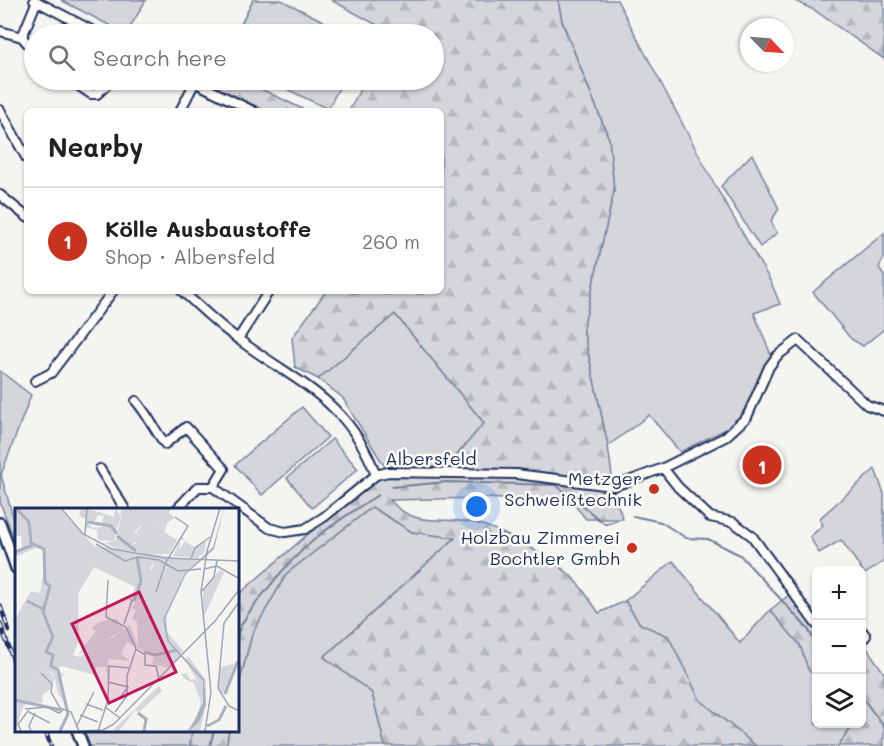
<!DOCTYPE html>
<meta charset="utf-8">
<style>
:root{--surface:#fff;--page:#f2f2f2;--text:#202124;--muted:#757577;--line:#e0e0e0;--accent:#c8321e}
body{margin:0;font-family:Mali,sans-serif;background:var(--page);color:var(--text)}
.controls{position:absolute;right:18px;bottom:18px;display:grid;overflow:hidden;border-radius:9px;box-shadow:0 2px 4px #0004}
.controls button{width:54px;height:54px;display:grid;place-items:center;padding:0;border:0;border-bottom:2px solid var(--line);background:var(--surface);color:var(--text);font:30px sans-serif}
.compass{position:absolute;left:740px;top:18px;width:54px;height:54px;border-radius:50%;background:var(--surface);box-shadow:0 2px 4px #0004;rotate:115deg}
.you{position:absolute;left:477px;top:507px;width:21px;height:21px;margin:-15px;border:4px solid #fff;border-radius:50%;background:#1a73e8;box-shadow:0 0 0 9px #1a73e833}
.badge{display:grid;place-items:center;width:39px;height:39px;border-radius:50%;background:var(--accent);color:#fff;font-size:20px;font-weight:700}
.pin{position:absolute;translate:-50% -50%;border:3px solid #fff;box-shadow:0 2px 6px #0006}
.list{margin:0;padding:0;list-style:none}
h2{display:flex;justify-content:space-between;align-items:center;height:78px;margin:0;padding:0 24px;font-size:26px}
h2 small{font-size:20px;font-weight:400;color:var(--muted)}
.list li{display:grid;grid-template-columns:39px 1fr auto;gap:18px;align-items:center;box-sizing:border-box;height:108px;padding:0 24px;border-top:2px solid var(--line)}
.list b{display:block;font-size:22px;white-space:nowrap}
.list p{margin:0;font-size:20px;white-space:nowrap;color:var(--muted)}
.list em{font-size:20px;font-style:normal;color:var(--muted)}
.icon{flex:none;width:33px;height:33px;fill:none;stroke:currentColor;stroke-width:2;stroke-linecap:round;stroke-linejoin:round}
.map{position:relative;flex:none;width:884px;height:746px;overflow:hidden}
.search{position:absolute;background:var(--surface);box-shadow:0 2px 4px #0004;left:24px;top:24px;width:420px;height:66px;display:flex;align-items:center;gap:15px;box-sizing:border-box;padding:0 21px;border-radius:33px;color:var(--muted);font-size:22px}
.panel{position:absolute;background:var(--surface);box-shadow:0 2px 4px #0004;left:24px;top:108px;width:420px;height:186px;border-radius:9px}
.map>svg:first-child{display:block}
</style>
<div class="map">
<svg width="884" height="746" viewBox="0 0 884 746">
<defs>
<pattern id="forest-firs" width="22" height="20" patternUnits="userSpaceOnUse" patternTransform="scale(1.5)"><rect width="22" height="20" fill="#d4d6db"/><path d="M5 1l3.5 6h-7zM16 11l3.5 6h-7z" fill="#b5b8be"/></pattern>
</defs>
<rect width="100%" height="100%" fill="#f4f4f1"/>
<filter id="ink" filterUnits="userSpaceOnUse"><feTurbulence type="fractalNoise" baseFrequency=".0167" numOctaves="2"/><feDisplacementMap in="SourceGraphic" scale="12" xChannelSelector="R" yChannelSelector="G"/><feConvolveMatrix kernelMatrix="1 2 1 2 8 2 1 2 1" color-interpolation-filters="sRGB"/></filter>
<g filter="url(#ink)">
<!-- grass -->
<path fill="#d4d6db" stroke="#78829c" stroke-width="1.5" d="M61,0h85l-20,34z
M253,0h28l68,34h-113z
M558,0h59l100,189 54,93 9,22 -26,9 17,42 -25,52 -12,18 -54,27 -31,-37 -41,31 -25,-117 31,-138 -5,-52 -47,-118z
M268,80h75l-15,29z
M752,154l27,55 -8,12 6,12 -17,14 -39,-61z
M884,233v25l-5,9 5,9v53l-21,17 -12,-7 -38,-47z
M395,314l89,109 -31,37 8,13 -73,-1 -46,-75 -24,-18z
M0,371l31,24 -30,80 15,52v11l-2,1 -14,-37z
M302,407l26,30 -66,58 -27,-30z
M332,439l26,30 -46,39 -25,-30z
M875,469l9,25v67l-19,13 -24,-34 -22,13 -9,-16 13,-12 -4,-6z
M372,507l40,25 43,6 -131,119 48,36 13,53h-159l3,-16h8v-38l15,-58 35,-61z
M673,561l67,82 30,-33c10,11 21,22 29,34 7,12 8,24 17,34v46h38l-16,22h-82l-56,-46 -32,-64 -28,-12 -15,-23z
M77,730h115l-2,16h-107z"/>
<!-- forest -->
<path fill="url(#forest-firs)" stroke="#78829c" stroke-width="1.5" d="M331,0h227l4,22 47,117 5,52 -31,138 25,117 7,52 8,21h-37l-14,-17 -91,-4 -91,2c26,30 51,15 85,23 24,5 78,36 96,53 11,10 19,25 28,37l26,-12 15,23 28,12 32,64 56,46h-371l-13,-53 -48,-36 131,-119 -43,-6 -40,-25 -85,66 -35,61 -15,58v-96l139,-121 85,-3 -9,-11 32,-38 -89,-109 -77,65 -23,-12 -3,-29 34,-47h115v-180h-92l16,-31h69v-46h-45l1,-2z
M793,0h91v59l-70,-49z
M199,80h43l65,31h-40z
M794,591l22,33v54l-8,-9 -8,-24 -30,-35z
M862,641l22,32v73h-46l16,-22h8z
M192,730h37l-3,16h-36z"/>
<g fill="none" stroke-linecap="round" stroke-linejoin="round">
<!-- stream -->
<path stroke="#717c98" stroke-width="2" d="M392,487l55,-5 109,3 49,39 11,-3
M633,516l28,6 25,16 22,1 32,16 68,74 8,15
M237,635c6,-17 17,-29 28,-43 36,-47 64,-66 113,-97
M862,697l22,30
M210,746l4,-16"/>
<defs>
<path id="minor" d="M34,0l65,34
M0,31l22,6
M34,51l-12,-14 14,-34
M70,80l21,14h6l15,-14
M190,80l63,31
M0,110l27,49
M180,111l15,-29
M0,195l27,22
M182,291c18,16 36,34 56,48 59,44 110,60 138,136
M238,339l31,-48
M35,381l16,-8 62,-82
M136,401c12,14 18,28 29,43l21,-17 38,42 -11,18
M663,468l15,19 32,30 23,5 19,14 64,88
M100,469l25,40
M177,509l21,-22h15l56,41 16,4 20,-3 19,-12 52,-42 12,-3 128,2 97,12 13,-4 37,-14 62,-31 22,-20 22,-50 8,-11 21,-16 69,65 17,6
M862,640l4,-4 -4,-5"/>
<path id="tertiary" d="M0,523l16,45
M77,730l6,16"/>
</defs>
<!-- minor casing -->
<use href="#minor" stroke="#1b2f5e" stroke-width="12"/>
<!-- tertiary casing -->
<use href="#tertiary" stroke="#1b2f5e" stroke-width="14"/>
<!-- minor -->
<use href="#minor" stroke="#fdfcf7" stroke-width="8"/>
<!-- tertiary -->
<use href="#tertiary" stroke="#fdfcf7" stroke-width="9"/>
<defs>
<path id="rail" d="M0,605l9,26
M0,623l16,45
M45,730l6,16"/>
</defs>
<!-- rail casing -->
<use href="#rail" stroke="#1b2f5e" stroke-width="4.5"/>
<!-- rail -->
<use href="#rail" stroke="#fdfcf7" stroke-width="2" stroke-dasharray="7" stroke-linecap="butt"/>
</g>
</g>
<!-- markers -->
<g fill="#c8321e" stroke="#fdfcf7" stroke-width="2">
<circle cx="654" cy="489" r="6"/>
<circle cx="632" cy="548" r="6"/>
</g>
<g text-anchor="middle" stroke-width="5" stroke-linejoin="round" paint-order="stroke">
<!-- street labels -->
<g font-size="18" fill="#1b2f5e" stroke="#fdfcf7">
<text x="431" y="465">Albersfeld</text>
</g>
<!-- poi labels -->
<g font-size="18" fill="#1b2f5e" stroke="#fdfcf7" text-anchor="end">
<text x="642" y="485">Metzger<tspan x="642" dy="21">Schweißtechnik</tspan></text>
<text x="620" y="544">Holzbau Zimmerei<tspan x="620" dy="21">Bochtler Gmbh</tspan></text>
</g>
</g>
<!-- overview -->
<g transform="translate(15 508)">
<rect width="224" height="224" fill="#f4f4f1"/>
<path d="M71,0l28,9 1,-9 5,7 2,-7h1l-9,33 -16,-1 -1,-10 -12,-3 1,-5 7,6 17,-2 -8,-3 2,-7 -6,-1 -4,8 -15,-7 2,-7zM149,0h7l-2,5 6,5 -7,4 -4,10 13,8 -8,14h-27l-6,-12 -7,4 -12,-7 3,-8 16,2 9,-12 4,11zM167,29l3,3h-5v9l5,-8 9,6 12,-6 -2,12 -7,5 -24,-2zM139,55l13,3 -13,27 -7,-9zM205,62l4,2 -21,47v-29zM129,86l4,1v5l-11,22 -5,-3 4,-9 -4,-2 6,-12zM94,111h8l7,11 -46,25 18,-24 -4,-2 3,-5zM147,117l11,24 -17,5 -17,-6v-8zM163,144l3,3 -11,13 -18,-4 2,-7zM32,162l8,7 -4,12 -8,5 -1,9 -16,-1 -7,-6 3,-7zM144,178l3,5 -23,21 -4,-2 -16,21h-7z" fill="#d4d6db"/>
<path d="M0,0l46,2 33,36 107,15 -16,12 -18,38v21l17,20 -30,5 -27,-15 -6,12 9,7 -22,-2v24l-2,-16h-10l-1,8 -33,-9 -5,3 7,6 -4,3 5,24 -7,-8 -4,-20 -7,-4 -25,19 -2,7 13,8 -9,1 -9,24v-110l16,-28 9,2 5,-29 -3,-14 -6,-2 -21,9v-7l7,-2 -1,-12h-6zM139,55l13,4 -13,26 -7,-10 7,-7 -4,-8zM79,59l41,20 -6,20 9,-11 10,-1 -11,27 1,25 -8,-22 -16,12 -18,6 -16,14 -7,-2 6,-15 -1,-46zM147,117l4,18 7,6 -17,5 -17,-6v-8l16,6 6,-10zM108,0h41l-15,24 -5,-1 1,-10 -15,16 -10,-6 -3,8 11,7 12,-4 2,12 -23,-4 -18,-9 6,2 9,-3zM173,148l18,24v23l-6,28h-14l10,-12 5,-17 -8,-21 -2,1 -6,-3 -4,-5 6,-1 3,7 5,-1 4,5 -14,-24z" fill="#d4d6db" fill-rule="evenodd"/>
<path d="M222,155l-11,30h-4l-4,-5 3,-21z" fill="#d4d6db"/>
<path d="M209,0l-10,41 -28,25 -21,45 4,22 35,38 2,26 -7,17 -10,9 14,-28v-22l-36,-40 -4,-22 22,-46 28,-26z" fill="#aab0bf"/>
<path fill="none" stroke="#aab0bf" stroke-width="3" d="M1,0l13,14 2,21 13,6 1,33 5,4 -7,26 10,25 -7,15 7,3 -2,11 7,4 10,44 -8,17M72,14l24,4 6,8M102,28l19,15M0,44l18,-7M12,93l18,9M119,93l7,-20 -4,-24M129,144l11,3 22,-5M210,186l13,-33M0,192l46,10M123,205l8,6 -2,12M192,218l12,-6 7,-14"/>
<path fill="none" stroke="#9da5b6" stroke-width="1.5" d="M46,0l22,26 29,15 53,9 74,3M70,26l2,-26M81,36l29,17 13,-4 21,3 19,11 23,-2M176,51l4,-11 15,-11M189,61l13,-3 21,12M93,72l-2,37 20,10 10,22M187,83l12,-14 3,-17M141,84l10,-30 22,-36 -13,-9M224,94l-15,21 -6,65 11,18 10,5M109,116l8,-23 -2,-2M121,141l9,6v10l11,1 3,13M26,165l11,11 -1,8 9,16 11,4 8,19M93,174l20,5 -9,12M71,196l17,6M90,199l15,11M10,201l22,-2 12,6 4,-3M14,204l21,11M100,204l12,-16v-20l9,-27M65,207l18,7M61,219l18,-35M6,223l-3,-7 11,-14M16,223l-2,-5 6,-13M66,223l22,-1 11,-6 101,-103 24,-31M83,223l10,-31 1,-34 21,2M190,223l6,-39 -10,-100 6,-41 13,-43"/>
<path fill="#c2185b" fill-opacity="0.15" stroke="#c2185b" stroke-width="3" d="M124,84l37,80 -67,31 -37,-79z"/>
<rect width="224" height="224" fill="none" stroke="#1b2f5e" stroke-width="3"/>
</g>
</svg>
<div class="controls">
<button>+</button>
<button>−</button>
<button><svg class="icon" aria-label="layers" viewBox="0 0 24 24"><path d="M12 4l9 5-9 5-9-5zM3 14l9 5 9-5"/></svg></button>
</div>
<svg class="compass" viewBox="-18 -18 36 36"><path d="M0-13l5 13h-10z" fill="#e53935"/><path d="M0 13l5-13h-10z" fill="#757577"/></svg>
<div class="you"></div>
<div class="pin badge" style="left:762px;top:465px">1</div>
<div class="search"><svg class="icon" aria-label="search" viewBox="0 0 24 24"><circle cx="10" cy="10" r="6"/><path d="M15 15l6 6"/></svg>Search here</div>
<section class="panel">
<h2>Nearby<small></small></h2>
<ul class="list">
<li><span class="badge">1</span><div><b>Kölle Ausbaustoffe</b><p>Shop · Albersfeld</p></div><em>260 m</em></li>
</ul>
</section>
</div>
